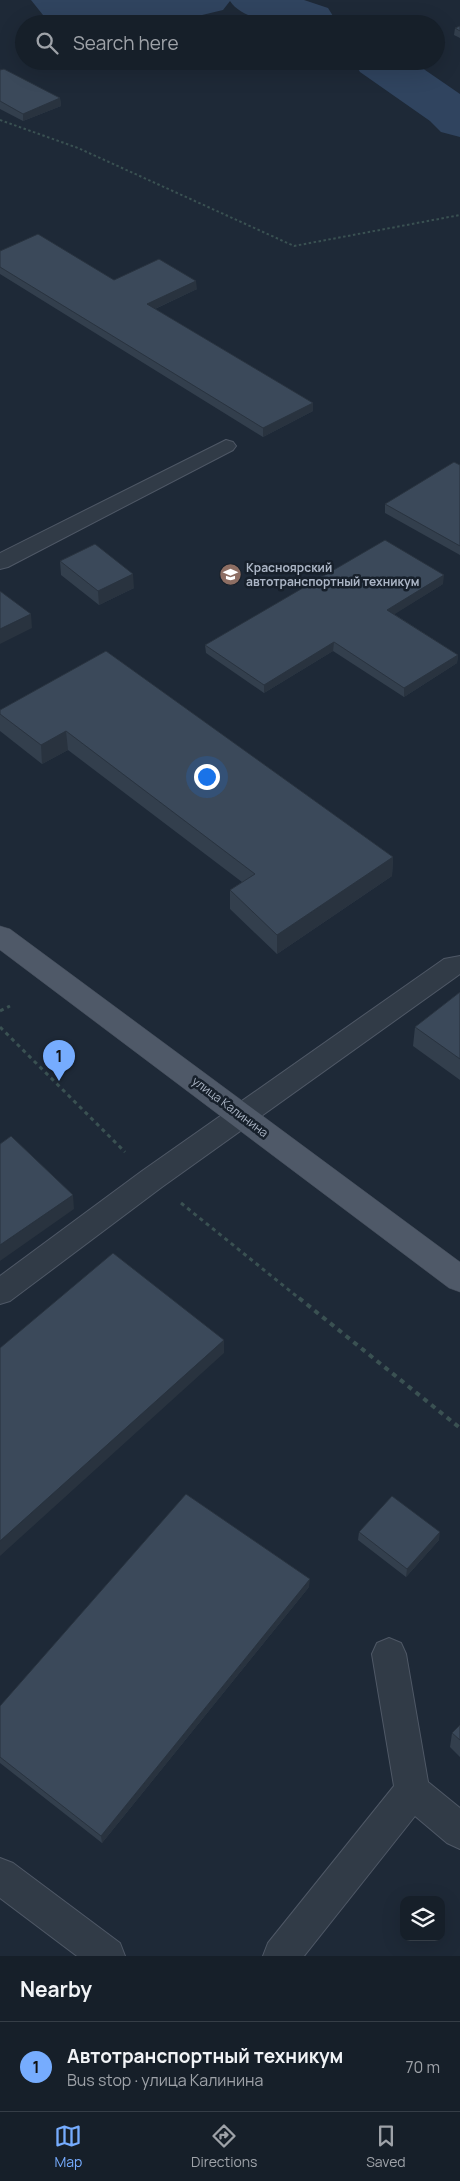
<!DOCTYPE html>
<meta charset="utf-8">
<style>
:root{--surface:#161f29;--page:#232c35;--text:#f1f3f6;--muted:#9ea2a8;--line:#353d46;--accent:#76acfe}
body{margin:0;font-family:Manrope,sans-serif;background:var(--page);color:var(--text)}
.controls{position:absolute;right:15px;bottom:15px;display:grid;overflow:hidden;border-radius:10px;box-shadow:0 5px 20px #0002}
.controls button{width:45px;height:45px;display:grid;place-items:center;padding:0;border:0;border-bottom:1px solid var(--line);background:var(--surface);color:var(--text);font:25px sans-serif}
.you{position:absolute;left:206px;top:776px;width:18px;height:18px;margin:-12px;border:4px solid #fff;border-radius:50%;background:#1a73e8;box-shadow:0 0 0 8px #1a73e833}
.badge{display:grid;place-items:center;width:32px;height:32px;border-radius:50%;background:var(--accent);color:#111;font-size:16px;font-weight:700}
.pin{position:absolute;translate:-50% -41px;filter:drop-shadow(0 1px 2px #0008)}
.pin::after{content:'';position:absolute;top:26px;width:18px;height:15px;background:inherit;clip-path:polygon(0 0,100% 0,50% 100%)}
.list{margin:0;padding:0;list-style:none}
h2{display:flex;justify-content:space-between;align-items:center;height:65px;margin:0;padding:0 20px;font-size:21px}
h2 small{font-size:16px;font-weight:400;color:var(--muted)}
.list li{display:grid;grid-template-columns:32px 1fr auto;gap:15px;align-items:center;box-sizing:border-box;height:90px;padding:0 20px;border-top:1px solid var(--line)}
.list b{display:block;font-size:19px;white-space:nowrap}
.list p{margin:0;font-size:16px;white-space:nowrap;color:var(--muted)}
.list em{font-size:16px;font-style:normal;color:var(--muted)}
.icon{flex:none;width:28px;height:28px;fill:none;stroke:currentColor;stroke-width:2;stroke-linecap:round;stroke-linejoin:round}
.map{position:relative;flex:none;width:460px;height:1956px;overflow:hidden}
.search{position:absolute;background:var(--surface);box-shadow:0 5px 20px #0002;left:15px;right:15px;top:15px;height:55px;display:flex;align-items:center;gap:12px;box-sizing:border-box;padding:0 18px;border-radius:28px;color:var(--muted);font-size:19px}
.sheet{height:155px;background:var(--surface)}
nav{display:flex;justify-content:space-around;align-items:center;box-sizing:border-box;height:70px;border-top:1px solid var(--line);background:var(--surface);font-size:14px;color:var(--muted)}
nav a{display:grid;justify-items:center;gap:2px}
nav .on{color:var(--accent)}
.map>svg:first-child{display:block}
</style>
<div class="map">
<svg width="460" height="1956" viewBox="0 0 460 1956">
<rect width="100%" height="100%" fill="#1e2937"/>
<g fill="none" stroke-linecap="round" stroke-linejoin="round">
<!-- river -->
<path fill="#30445f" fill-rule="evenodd" d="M31,0h273l24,8 10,16c-30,0 -90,4 -108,-23l-7,9 -50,12 -113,-2 -17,-5z
M353,61h59l48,33v43l-19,-5 -11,-11 -70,-49z"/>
<defs>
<path id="service" d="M226,440l7,2 3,4 -3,4 -225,117 -8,2v-16z
M460,956v18l-298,213 -152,114 -10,3v-28l142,-105 302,-212z
M389,1638l12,5 5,11 22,128 32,26v41l-13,-6 -32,-27 -111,140h-41l5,-13 126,-157 -22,-132 5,-11z
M0,1858l13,5 107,80 5,13h-48l-77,-58z"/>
<path id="primary" d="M0,926l10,3 450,333v30l-11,-4 -449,-338z"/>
</defs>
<!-- service casing -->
<use href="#service" stroke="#4f5866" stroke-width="2"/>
<!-- primary casing -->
<use href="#primary" stroke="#3b4451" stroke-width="1"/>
<!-- path-far2 -->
<path stroke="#3a5152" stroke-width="2" stroke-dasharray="2.5 2.5" stroke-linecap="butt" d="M0,120l78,28 216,98 166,-31"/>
<!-- path-far1 -->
<path stroke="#3a5152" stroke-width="3" stroke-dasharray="4 4" stroke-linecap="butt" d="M0,1011l10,-5
M0,1027l125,125
M181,1203l119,96"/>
<!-- path -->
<path stroke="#3a5152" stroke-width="4" stroke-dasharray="5 5" stroke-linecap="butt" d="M299,1298l161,130"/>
<!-- service -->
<use href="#service" fill="#313b47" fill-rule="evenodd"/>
<!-- primary -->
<use href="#primary" fill="#4f5968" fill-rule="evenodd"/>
</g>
<!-- wall -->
<path fill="#333f4d" d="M460,26v12l-6,-3 1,-7z
M0,70l60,28 1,8 -38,15 -23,-12z
M0,251l114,29 83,9 -42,20 158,94v8l-50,26 -263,-163z
M460,465v90l-75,-42v-9z
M60,561l74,27 -35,17 -38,-30z
M443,584l-49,30 64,41 -1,8 -53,34 -71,-46 -69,42 -58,-40 -1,-8z
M106,651l287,206 -1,19 -115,78 -47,-45v-19l12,-8 -174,-132 -26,14 -42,-33v-21z
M460,992v88l-47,-34 2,-19z
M359,1532l80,8 -33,37 -48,-37z
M309,1587l-207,256 -102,-80v-57z
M460,1725v32l-10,-10 2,-14z"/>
<!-- shaded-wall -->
<path fill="#29333f" d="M436,32h3v7l-3,1z
M60,98l1,8 -38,15v-7z
M196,281l1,8 -49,23 -1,-8z
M313,403v8l-50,26v-9z
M133,574l1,14 -35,17 -1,-14z
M444,575l-1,9 -56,35v-9z
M31,614l1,14 -32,16v-15z
M334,642l-1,9 -69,42v-8z
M458,655l-1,8 -53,34v-9z
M66,731l2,19 -26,14 -1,-19z
M393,857l-1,19 -115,78v-19z
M73,1195l1,14 -74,52v-16z
M224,1340v13l-224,203v-15z
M440,1532l-1,8 -33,37 1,-8z
M310,1579l-1,8 -207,256 -1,-7z"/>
<!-- building -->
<path fill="#3b495a" stroke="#29333f" d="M421,21l5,3h-14z
M460,26v5l-5,-3z
M4,69l56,29 -37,16 -23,-13v-31z
M38,234l76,46 45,-21 37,22 -49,23 166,99 -50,25 -263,-161v-16z
M454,462l6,3v81l-75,-42z
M385,540l59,35 -57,35 71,45 -54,33 -70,-46 -70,43 -59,-40z
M95,544l38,30 -35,17 -38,-30z
M0,591l31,23 -31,15z
M106,651l287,206 -116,78 -47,-45 25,-16 -189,-143 -25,14 -41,-31v-4z
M460,992v67l-45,-32z
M11,1136l62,59 -73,50v-101z
M113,1253l111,87 -224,201v-193z
M186,1494l124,85 -209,257 -101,-79v-51z
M392,1496l48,36 -33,37 -48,-37z
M460,1725v15l-8,-7z"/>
<!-- icons -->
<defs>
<symbol id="university-disc" viewBox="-11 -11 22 22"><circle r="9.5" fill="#8d6e63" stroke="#17202b"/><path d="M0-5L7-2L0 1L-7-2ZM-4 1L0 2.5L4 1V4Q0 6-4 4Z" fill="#fff"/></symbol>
</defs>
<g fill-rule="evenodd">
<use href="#university-disc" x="218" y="562" width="25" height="25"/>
</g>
<g text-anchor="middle" stroke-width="5" stroke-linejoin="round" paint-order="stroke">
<!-- poi labels -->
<g font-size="12" font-weight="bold" fill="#abb5c5" stroke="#17202b" text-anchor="start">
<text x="246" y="572">Красноярский<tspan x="246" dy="14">автотранспортный техникум</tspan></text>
</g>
<!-- street labels -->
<g font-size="12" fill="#abb5c5" stroke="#17202b">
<text transform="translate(230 1107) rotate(37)" y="4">улица Калинина</text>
</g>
</g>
</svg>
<div class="controls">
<button><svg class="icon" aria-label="layers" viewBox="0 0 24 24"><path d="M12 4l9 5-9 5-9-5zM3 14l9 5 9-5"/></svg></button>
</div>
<div class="you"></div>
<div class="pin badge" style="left:59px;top:1081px">1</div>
<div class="search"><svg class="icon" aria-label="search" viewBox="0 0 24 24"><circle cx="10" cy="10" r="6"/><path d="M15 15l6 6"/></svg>Search here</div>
</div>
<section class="sheet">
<h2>Nearby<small></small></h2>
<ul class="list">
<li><span class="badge">1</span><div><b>Автотранспортный техникум</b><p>Bus stop · улица Калинина</p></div><em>70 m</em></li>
</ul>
</section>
<nav>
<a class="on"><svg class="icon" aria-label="map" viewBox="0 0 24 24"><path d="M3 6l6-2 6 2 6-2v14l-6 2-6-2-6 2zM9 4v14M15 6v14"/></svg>Map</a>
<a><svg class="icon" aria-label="directions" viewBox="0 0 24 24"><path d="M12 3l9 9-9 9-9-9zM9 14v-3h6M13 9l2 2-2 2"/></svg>Directions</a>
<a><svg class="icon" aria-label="saved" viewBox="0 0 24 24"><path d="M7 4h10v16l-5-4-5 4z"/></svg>Saved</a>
</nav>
